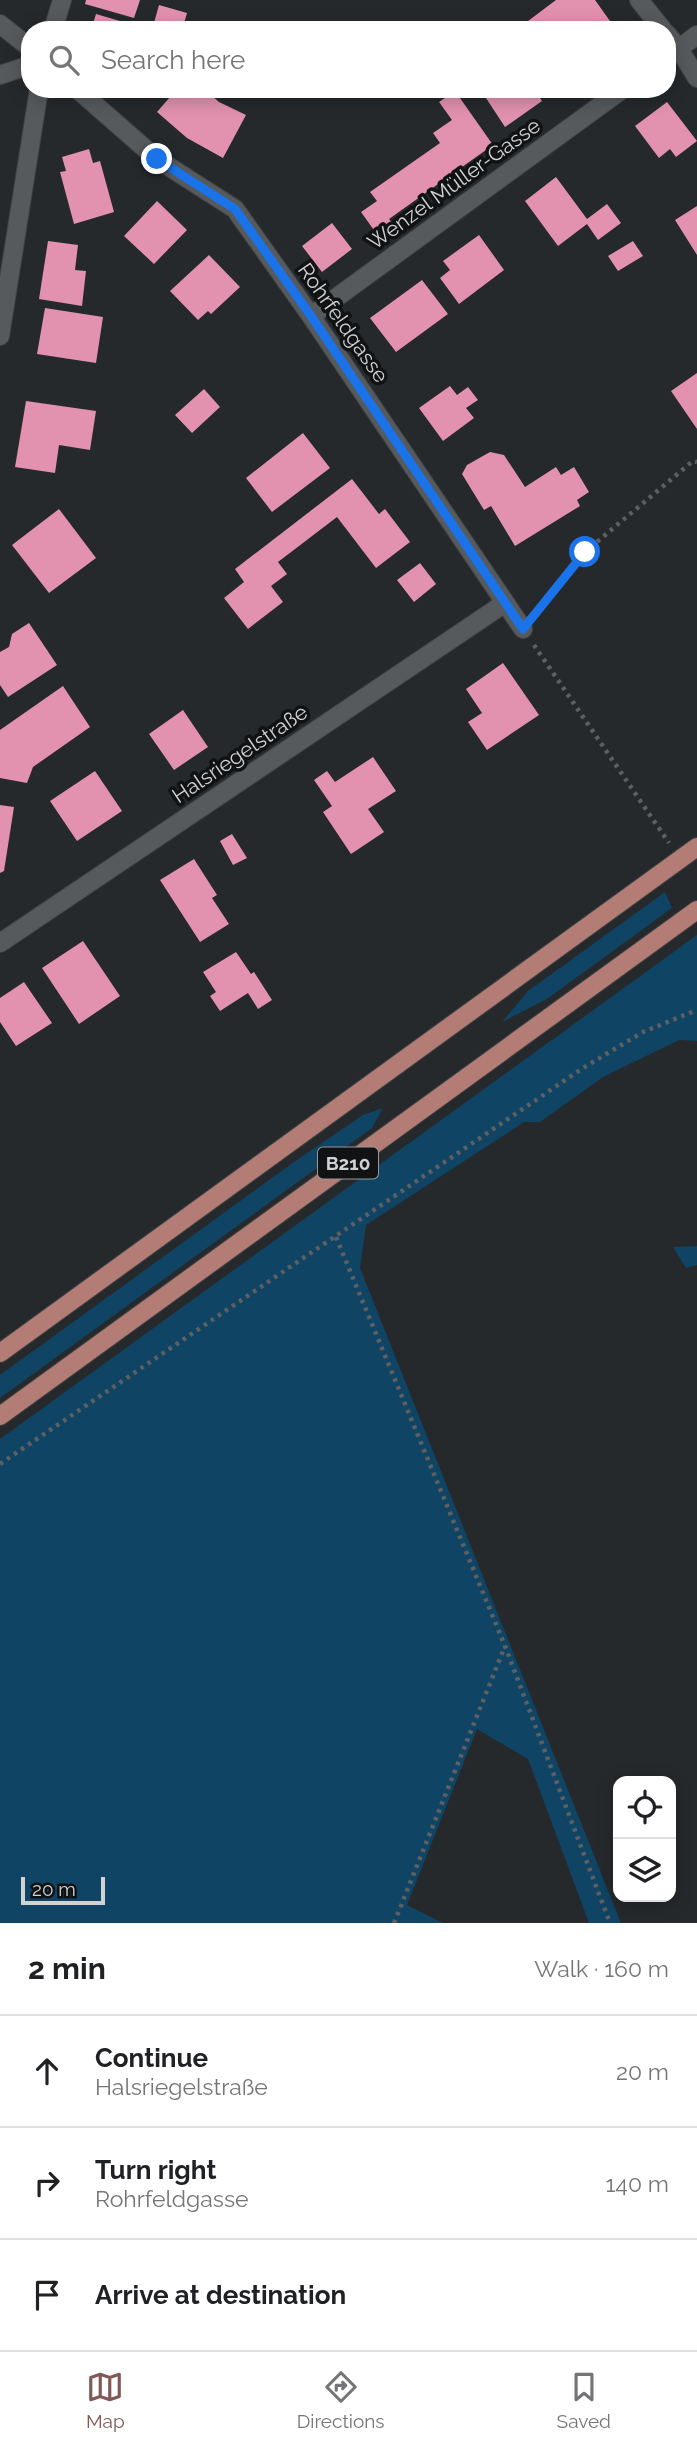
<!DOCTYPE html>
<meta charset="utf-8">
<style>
:root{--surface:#fff;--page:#f2f2f2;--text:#202124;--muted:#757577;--line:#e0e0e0;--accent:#805856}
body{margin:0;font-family:Raleway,sans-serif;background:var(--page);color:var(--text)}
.controls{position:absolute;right:21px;bottom:21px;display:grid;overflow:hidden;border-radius:14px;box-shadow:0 4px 18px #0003}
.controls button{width:63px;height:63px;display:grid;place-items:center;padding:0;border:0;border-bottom:2px solid var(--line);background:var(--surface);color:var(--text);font:35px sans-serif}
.scale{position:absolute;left:21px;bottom:18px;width:84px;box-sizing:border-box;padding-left:7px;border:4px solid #d0d2d3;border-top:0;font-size:19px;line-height:24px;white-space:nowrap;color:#d0d2d3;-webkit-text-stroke:5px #101213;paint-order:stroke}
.stop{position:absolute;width:21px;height:21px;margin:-16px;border:5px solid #1a73e8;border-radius:50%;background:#fff}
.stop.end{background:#1a73e8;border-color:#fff;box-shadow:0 2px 7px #0008}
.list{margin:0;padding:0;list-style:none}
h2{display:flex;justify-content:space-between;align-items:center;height:91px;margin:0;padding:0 28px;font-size:30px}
h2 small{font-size:23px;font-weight:400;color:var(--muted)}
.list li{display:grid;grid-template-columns:46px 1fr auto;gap:21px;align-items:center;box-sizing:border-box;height:112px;padding:0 28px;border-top:2px solid var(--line)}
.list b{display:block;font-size:26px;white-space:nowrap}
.list p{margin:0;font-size:23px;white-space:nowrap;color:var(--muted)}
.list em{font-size:23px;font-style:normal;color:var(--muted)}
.icon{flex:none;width:38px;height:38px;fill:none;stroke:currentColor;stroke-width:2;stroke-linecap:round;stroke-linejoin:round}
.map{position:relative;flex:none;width:697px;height:1923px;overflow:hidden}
.search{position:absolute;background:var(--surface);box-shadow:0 4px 18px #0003;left:21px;right:21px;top:21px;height:77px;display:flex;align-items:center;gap:18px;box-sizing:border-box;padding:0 24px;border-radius:28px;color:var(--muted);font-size:26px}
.sheet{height:427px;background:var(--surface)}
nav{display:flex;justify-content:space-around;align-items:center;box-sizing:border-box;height:98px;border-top:2px solid var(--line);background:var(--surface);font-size:19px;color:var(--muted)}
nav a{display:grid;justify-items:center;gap:4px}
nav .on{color:var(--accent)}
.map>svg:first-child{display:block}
</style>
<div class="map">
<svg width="697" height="1923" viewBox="0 0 697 1923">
<rect width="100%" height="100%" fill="#26292c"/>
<!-- green -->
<path fill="#0f4464" d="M665,892l7,16 -125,91 -45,23 26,-31z
M697,935v106l-18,-1 -76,37 -63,45h-16l-158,103 -6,43 261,655h-32l-61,-164 -51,-30 -70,176 36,18h-443v-484z
M383,1108l-11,20 -372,270v-23l294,-213 69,-47z
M697,1246v19l-11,3 -13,-21z"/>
<!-- building -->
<path fill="#e291ae" d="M86,0h54l-6,18 -49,-14z
M556,0h39l15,21 -11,9h-52l-3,-4 -5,4h-23z
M159,5l28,8 -4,14 -5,-1 -1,4h-25z
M96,14l41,12 -1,4h-45z
M177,89h27l15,13 27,13 -23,43 -36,-20 -30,-26z
M493,89h41l8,12 -37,26 -21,-32z
M455,91l38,54 -104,74 8,10 -16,11 -20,-28 16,-11 -7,-9 70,-49 -7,-10 19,-13 -13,-18z
M667,102l30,39 -21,16 -6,-8 -11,9 -24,-32z
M89,149l4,14 7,-2 14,51 -40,12 -14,-52 6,-1 -4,-14z
M556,177l31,42 20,-15 14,19 -23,17 -11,-16 -29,22 -33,-45z
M157,201l30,29 -33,34 -30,-28z
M697,206v49l-22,-35z
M332,223l20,26 -30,23 -20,-26z
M479,235l25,35 -45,34 -19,-26 10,-8 -7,-9z
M48,241l30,4 -3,25 11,1 -4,35 -43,-7z
M633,241l10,15 -25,15 -10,-15z
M209,255l31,32 -29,27 -3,-3 -10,9 -28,-29z
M422,280l26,34 -52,38 -26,-34z
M45,308l58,9 -7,46 -59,-9z
M697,373v56l-26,-38z
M450,386l7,9 11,-8 10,13 -12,8 8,10 -31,23 -24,-33z
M204,389l16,18 -28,26 -17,-18z
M26,401l70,10 -6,39 -31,-5 -4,28 -40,-6z
M303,433l27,35 -58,44 -26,-34z
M490,452l14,3 21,32 31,-20 5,8 13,-8 15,25 -12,8 3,6 -65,40 -24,-40 -7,4 -22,-36 5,-9z
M352,479l27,35 6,-5 25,33 -34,26 -39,-51 -59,45 9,12 -16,12 12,16 -35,27 -24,-31 20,-16 -9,-13z
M59,509l37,49 -47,35 -37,-48z
M420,563l16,21 -22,18 -17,-22z
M29,623l28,42 -49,32 -8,-12v-33l9,-5 3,-13z
M503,663l36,52 -52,35 -19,-28 14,-9 -16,-24z
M63,686l27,41 -57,40 -6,16 -27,-5v-48z
M183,710l25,37 -34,23 -25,-36z
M373,757l23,34 -28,18 16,23 -33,22 -28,-42 9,-6 -18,-26 13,-9 8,11z
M95,771l27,40 -45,30 -27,-40z
M0,805l14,2 -10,64 -4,2z
M232,834l15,24 -14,7 -13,-24z
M194,859l23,36 -5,3 17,26 -29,18 -40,-62z
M83,941l37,55 -41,28 -37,-56z
M236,952l15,22 3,-2 18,28 -14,9 -10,-16 -28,18 -10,-15 6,-4 -13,-20z
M24,982l28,41 -36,23 -16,-24v-24z"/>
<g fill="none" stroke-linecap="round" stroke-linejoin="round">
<defs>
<path id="minor" d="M639,0l24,30
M0,24l30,24
M53,30l9,-30
M667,34l12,15 18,29
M667,57l30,-22
M0,75l30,-10
M77,89l80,70 78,50 76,107 212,313
M311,316l312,-227
M0,336l39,-247
M0,943l505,-340"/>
<path id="primary" d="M0,1353l697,-506
M0,1416l697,-506"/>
</defs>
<!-- minor casing -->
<use href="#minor" stroke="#414446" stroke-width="20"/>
<!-- primary casing -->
<use href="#primary" stroke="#414446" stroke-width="20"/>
<!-- path -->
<path stroke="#5d6062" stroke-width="4.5" stroke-dasharray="3.5 5" stroke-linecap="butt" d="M537,613l48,-61 108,-91 4,1
M534,645l135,198
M336,1237l169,409 105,277
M0,1464l583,-396 60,-36 54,-22
M394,1923l111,-277"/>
<!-- minor -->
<use href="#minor" stroke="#575a5d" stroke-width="18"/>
<!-- primary -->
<use href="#primary" stroke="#b37d76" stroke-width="18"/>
</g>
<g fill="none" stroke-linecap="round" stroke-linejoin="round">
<!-- route -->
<path stroke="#1a73e8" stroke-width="9" d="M157,159l78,50 76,107 212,313 62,-77"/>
</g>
<g text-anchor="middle" stroke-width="7" stroke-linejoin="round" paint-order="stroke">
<!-- shield labels -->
<rect fill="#101213" stroke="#969899" stroke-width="2" x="318" y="1147.5" width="60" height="31" rx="5"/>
<g font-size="19" font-weight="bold" fill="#d0d2d3">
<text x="348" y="1170">B210</text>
</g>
<!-- street labels -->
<g font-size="21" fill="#d0d2d3" stroke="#101213">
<text transform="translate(454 184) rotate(-36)" y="7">Wenzel Müller-Gasse</text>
<text transform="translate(343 323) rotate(55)" y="7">Rohrfeldgasse</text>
<text transform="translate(240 754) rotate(-34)" y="7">Halsriegelstraße</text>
</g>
</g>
</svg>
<div class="controls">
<button><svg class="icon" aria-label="locate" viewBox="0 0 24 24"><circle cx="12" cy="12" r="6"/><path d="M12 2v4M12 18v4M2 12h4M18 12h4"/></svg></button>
<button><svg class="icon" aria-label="layers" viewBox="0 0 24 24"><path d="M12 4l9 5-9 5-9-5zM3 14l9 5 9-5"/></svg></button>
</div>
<div class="scale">20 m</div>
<div class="stop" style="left:585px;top:552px"></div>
<div class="stop end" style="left:157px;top:159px"></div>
<div class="search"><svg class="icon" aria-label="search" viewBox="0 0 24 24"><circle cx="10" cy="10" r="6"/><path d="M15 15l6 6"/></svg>Search here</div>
</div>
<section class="sheet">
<h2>2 min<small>Walk · 160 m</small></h2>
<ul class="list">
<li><svg class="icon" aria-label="ahead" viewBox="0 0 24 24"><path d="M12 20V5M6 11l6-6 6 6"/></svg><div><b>Continue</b><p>Halsriegelstraße</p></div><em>20 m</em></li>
<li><svg class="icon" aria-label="right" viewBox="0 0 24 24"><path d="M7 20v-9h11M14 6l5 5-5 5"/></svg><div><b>Turn right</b><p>Rohrfeldgasse</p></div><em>140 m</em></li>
<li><svg class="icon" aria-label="arrive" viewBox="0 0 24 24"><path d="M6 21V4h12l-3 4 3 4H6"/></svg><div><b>Arrive at destination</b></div></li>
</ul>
</section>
<nav>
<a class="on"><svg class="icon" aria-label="map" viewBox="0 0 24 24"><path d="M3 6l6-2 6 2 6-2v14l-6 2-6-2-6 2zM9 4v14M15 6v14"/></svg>Map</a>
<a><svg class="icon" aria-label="directions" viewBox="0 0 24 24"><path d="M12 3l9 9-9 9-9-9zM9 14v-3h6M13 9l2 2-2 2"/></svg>Directions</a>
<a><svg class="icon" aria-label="saved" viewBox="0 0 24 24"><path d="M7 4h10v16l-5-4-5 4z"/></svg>Saved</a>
</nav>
